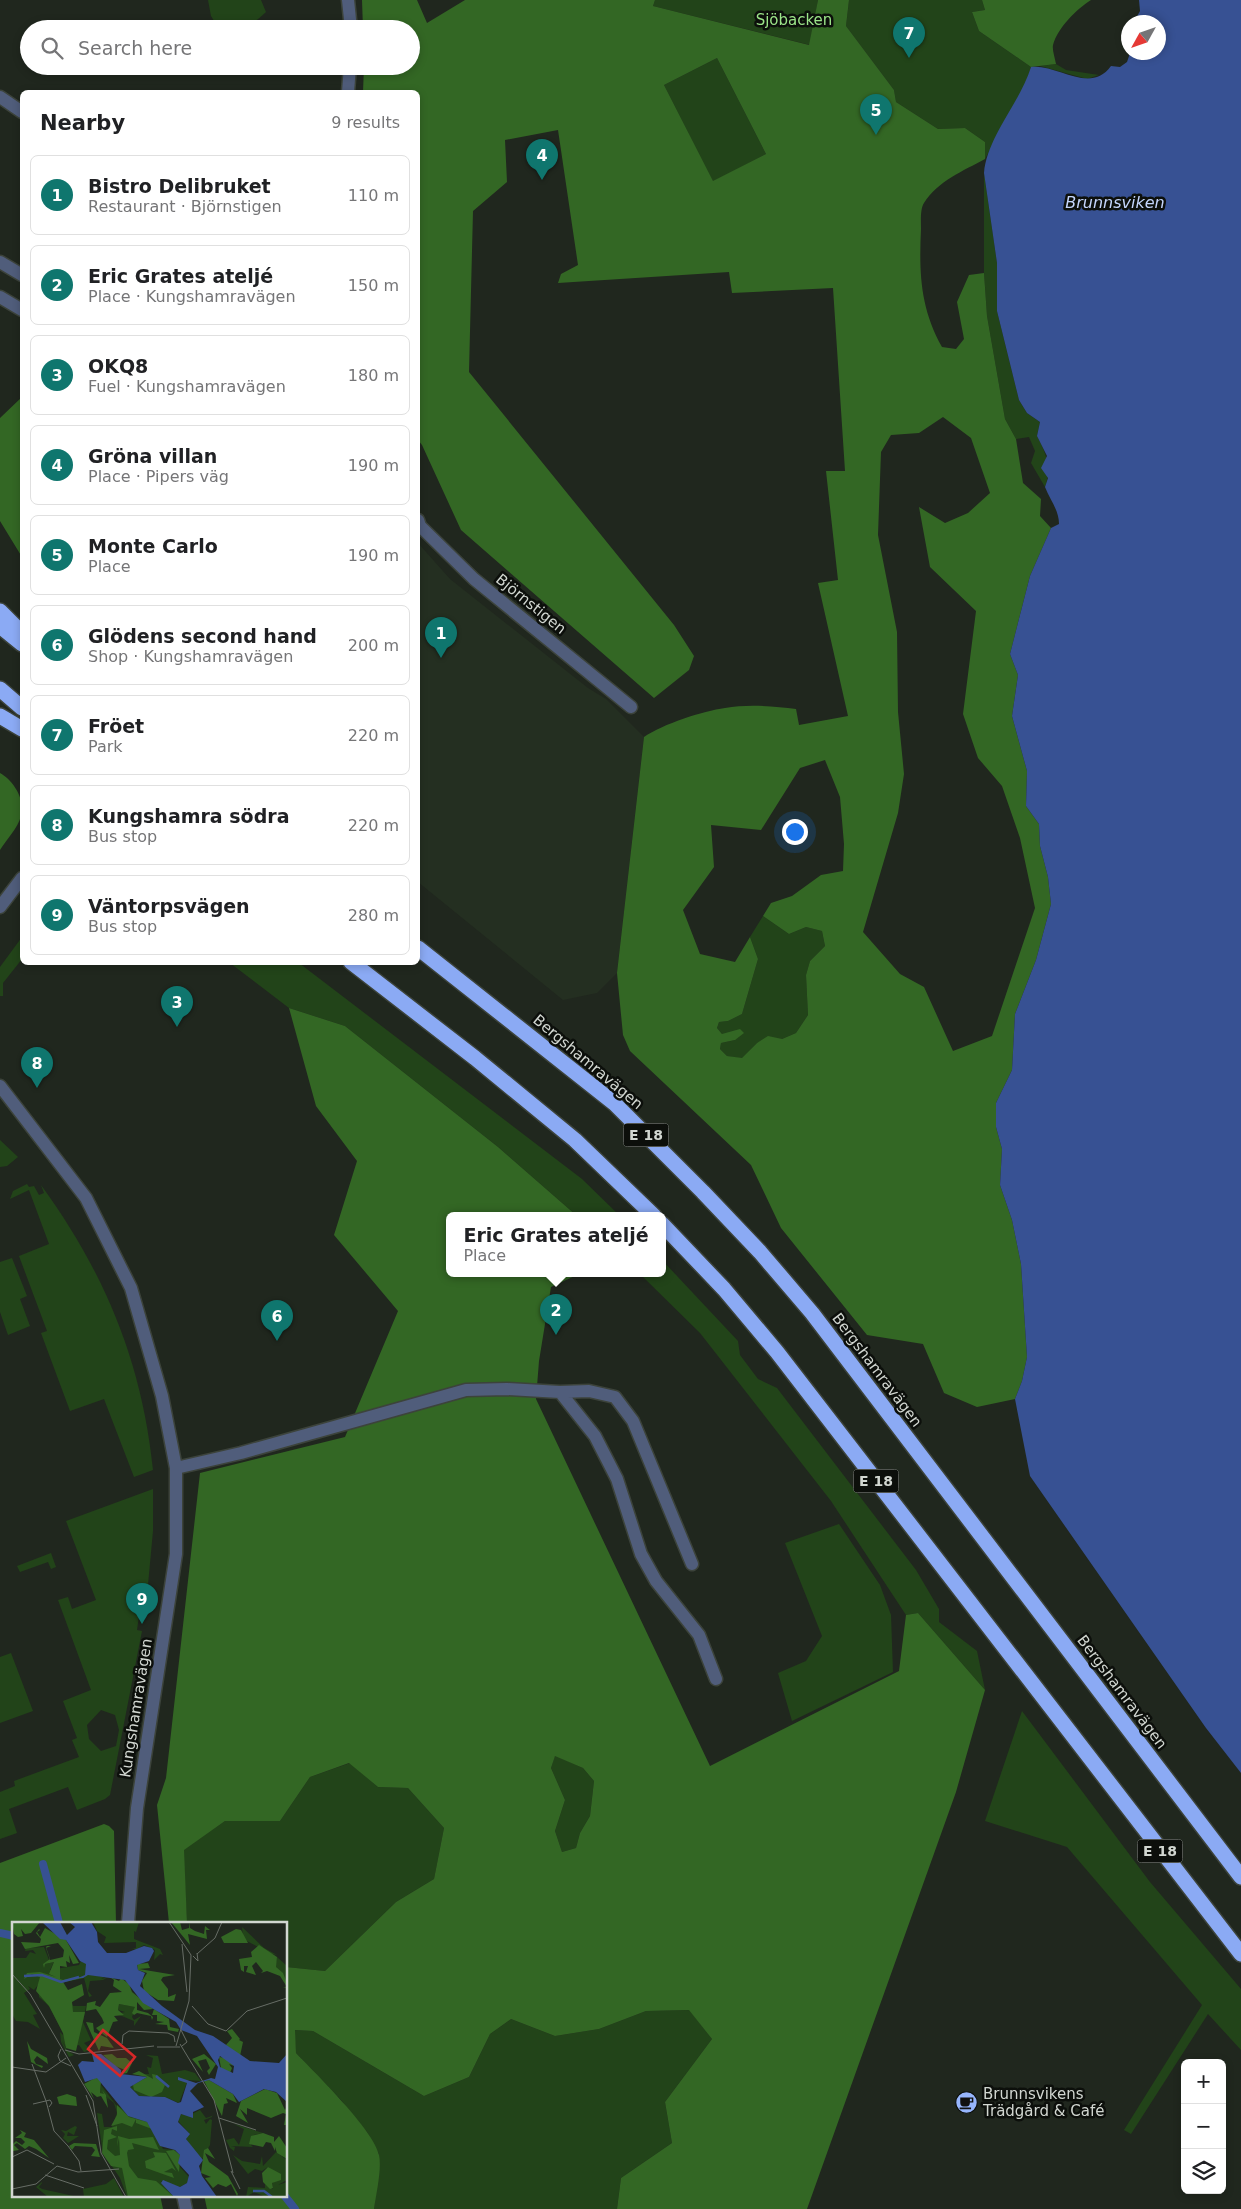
<!DOCTYPE html>
<meta charset="utf-8">
<style>
:root{--surface:#fff;--page:#f6f6f6;--text:#202124;--muted:#757577;--line:#e0e0e0;--accent:#0f766e}
body{margin:0;font-family:"DejaVu Sans",sans-serif;background:var(--page);color:var(--text)}
.controls{position:absolute;right:15px;bottom:15px;display:grid;overflow:hidden;border-radius:8px;box-shadow:0 2px 8px #0003}
.controls button{width:45px;height:45px;display:grid;place-items:center;padding:0;border:0;border-bottom:1px solid var(--line);background:var(--surface);color:var(--text);font:25px sans-serif}
.compass{position:absolute;left:1121px;top:15px;width:45px;height:45px;border-radius:50%;background:var(--surface);box-shadow:0 2px 8px #0003;rotate:230deg}
.you{position:absolute;left:794px;top:831px;width:18px;height:18px;margin:-12px;border:4px solid #fff;border-radius:50%;background:#1a73e8;box-shadow:0 0 0 8px #1a73e833}
.badge{display:grid;place-items:center;width:32px;height:32px;border-radius:50%;background:var(--accent);color:#fff;font-size:16px;font-weight:700}
.pin{position:absolute;translate:-50% -41px;filter:drop-shadow(0 1px 2px #0008)}
.pin::after{content:'';position:absolute;top:26px;width:18px;height:15px;background:inherit;clip-path:polygon(0 0,100% 0,50% 100%)}
.popup{position:absolute;left:446px;top:1212px;width:220px;height:65px;box-sizing:border-box;display:grid;place-content:center;border-radius:8px;background:var(--surface);filter:drop-shadow(0 1px 4px #0005);font-size:16px;white-space:nowrap;color:var(--muted)}
.popup b{font-size:19px;color:var(--text)}
.popup::after{content:'';position:absolute;left:50%;top:100%;margin-left:-10px;border:10px solid transparent;border-top-color:var(--surface)}
.list{margin:0;padding:0;list-style:none}
h2{display:flex;justify-content:space-between;align-items:center;height:65px;margin:0;padding:0 20px;font-size:21px}
h2 small{font-size:16px;font-weight:400;color:var(--muted)}
.list li{display:grid;grid-template-columns:32px 1fr auto;gap:15px;align-items:center;box-sizing:border-box;height:80px;margin:0 10px 10px;padding:0 10px;border:1px solid var(--line);border-radius:8px}
.list b{display:block;font-size:19px;white-space:nowrap}
.list p{margin:0;font-size:16px;white-space:nowrap;color:var(--muted)}
.list em{font-size:16px;font-style:normal;color:var(--muted)}
.icon{flex:none;width:28px;height:28px;fill:none;stroke:currentColor;stroke-width:2;stroke-linecap:round;stroke-linejoin:round}
.map{position:relative;flex:none;width:1241px;height:2209px;overflow:hidden}
.search{position:absolute;background:var(--surface);box-shadow:0 2px 8px #0003;left:20px;top:20px;width:400px;height:55px;display:flex;align-items:center;gap:12px;box-sizing:border-box;padding:0 18px;border-radius:28px;color:var(--muted);font-size:19px}
.panel{position:absolute;background:var(--surface);box-shadow:0 2px 8px #0003;left:20px;top:90px;width:400px;height:875px;border-radius:8px}
.map>svg:first-child{display:block}
</style>
<div class="map">
<svg width="1241" height="2209" viewBox="0 0 1241 2209">
<rect width="100%" height="100%" fill="#20271e"/>
<!-- built -->
<path fill="#242f21" d="M418,543l32,36 138,109 18,11 38,38 -27,236 -20,20 -34,7 -145,-118z"/>
<!-- green -->
<path fill="#224419" fill-rule="evenodd" d="M208,0h53l5,12c-17,16 -24,17 -47,17l-8,-13z
M655,0h163l-8,45 -157,-39z
M849,0h133l3,10 -13,2 7,19 52,36 -6,19 -40,73v-17l-20,-14 -27,1 -42,-27 -2,-12 -48,-64z
M717,58l49,96 -53,28 -49,-97z
M1056,64l10,6 33,5 -12,4 -47,-13z
M984,173l13,90v48l22,89 8,13 13,9 -3,14c9,17 15,32 8,51l-14,-24 4,-12 -6,-14 -13,2 -11,-20 -18,-103 -3,-43z
M763,916l26,18 17,-7 16,4 3,15 -15,15 -4,14 2,40 -12,18 -14,6 -25,4 -15,16 -15,-3 -7,-7 1,-6 14,-3 -13,-6 -5,-6 2,-6 9,-1 14,-7 16,-55 -8,-22z
M22,937v22l-19,24v13h-3v-29z
M230,963h69l283,216 38,37h-43l-79,-69 -153,-121 -56,-18z
M0,1140l18,17 -11,9 -7,1z
M27,1184l2,3 5,-1 5,9 5,-2 -3,-8c64,88 101,177 112,285l-19,7 -30,-78 -34,12 -29,-78 6,-2 -28,-75 30,-12 -20,-54 -19,9 3,-8z
M12,1258l15,38 -7,3 10,27 -22,9 -8,-23v-50z
M662,1260l76,81 2,14 18,24 19,9 139,182 23,39v13l38,29 8,39 -67,-77 -12,2 -75,-114 -131,-168 -60,-59h22z
M153,1489v42l-8,86 -6,-1 -2,14 5,1 -32,164 -5,4 -28,11 -9,-23 -59,22 8,24 -17,6v-47l15,-6 -1,-5 65,-24 -7,-17 5,-2 -14,-37 28,-11 -33,-90 10,-3 4,12 24,-9 -30,-79zM101,1710l14,5 4,15 -3,16 -15,5 -12,-12 -2,-14z
M839,1524l41,61 11,30 2,57 -101,49 -14,-48 28,-12 16,-25 -37,-93z
M51,1553l5,14 -5,2 -3,-7 -28,10 -3,-6z
M11,1653l22,58 -33,12v-66z
M1022,1711l128,171 91,107v61l-33,-36 -77,120 -7,-4 78,-125 -135,-158 -82,-26z
M555,1755l28,13 11,13 -4,35 -10,17 -4,15 -14,4 -7,-21 10,-31 -14,-32z
M350,1763l28,24 30,1 36,40 -10,51 -38,23 -71,69 -39,-4v-44h-99l-4,-73 42,-29h55l30,-44z
M690,2010l22,29 -47,63 7,41 -51,35 -4,31h-243l5,-55 -12,-22 -26,-32 -45,-47 -2,-23 19,1 111,65 45,-19 21,-43 21,-15 44,17 44,-7 47,-18z"/>
<!-- forest -->
<path fill="#336724" fill-rule="evenodd" d="M362,0h55l10,23 38,-23h190l-2,6 156,39 9,-45h31l-3,26 48,64 2,12 42,27 27,-1 20,14v17c-22,12 -47,22 -61,44 -4,6 -3,18 -3,26 -2,43 -1,79 21,118l14,2 8,-10 -7,-37 12,-27 15,-2 3,43 18,103 11,20 7,44 18,16 -1,17 11,12 -21,48 -20,78 8,21 -6,41 15,55 -1,35 13,18 1,22 8,31 3,27 -15,56 -21,54 -3,56 -16,33v24l6,22 -2,36 12,35 9,44 6,93 -5,24 -7,18 -38,8 -33,-14 -21,-49 -56,-9 -86,-107 -30,-63 -121,-114 -7,-16 -6,-62 27,-236c19,-13 59,-26 81,-29 22,-4 49,-2 71,1l3,16 49,-9 -30,-133 20,-3 -12,-109h19l-12,-183 -101,5 -3,-21 -171,11 3,-9 17,-9 -20,-135 -53,10 2,42 -34,29 -4,161 205,253 20,31 -5,14 -35,28 -193,-168 -39,-85 -4,-5v-348h-55l1,-26h47v-37h-48zM717,58l49,96 -53,27 -49,-96zM943,417l28,21 19,55 -22,20 -23,10 -26,-16 11,60 46,44 -13,103 15,44 24,28 18,52 15,70 -43,128 -39,15 -29,-64 -24,-13 -37,-42 35,-119 6,-39 -6,-62 -1,-80 -19,-97 3,-83 10,-17 28,-2zM825,760l15,37 4,47 -1,27 -22,4 -29,21 -21,7 -8,13 26,18 17,-7 16,4 3,15 -15,15 -4,14 2,40 -12,18 -14,6 -14,-3 -11,7 -15,15 -15,-2 -7,-7 1,-6 14,-3 9,-7 -4,-4 -18,5 -5,-6 2,-6 9,-1 14,-7 16,-55 -8,-22 -15,25 -35,-8 -17,-44 31,-43 -3,-42 50,5 39,-62z
M982,0h109c-14,9 -33,27 -38,45 -1,5 2,13 3,19l-25,3 -52,-36 -7,-19 13,-2z
M22,397v160l-22,-36v-103z
M0,773c13,7 26,27 21,43 -3,12 -15,24 -21,34z
M289,1008l56,18 153,121 79,69h-127v58h129l-28,13 -12,74 -3,38 174,367 189,-95 7,-56 12,-2 67,77 -29,102 -149,417h-190l4,-31 51,-35 -7,-41 47,-63 -23,-29 -43,1 -47,18 -44,7 -44,-17 -21,15 -21,43 -45,19 -111,-65 -18,-1 1,23c19,20 78,77 83,102 3,14 -3,39 -5,54h-167l-3,-14h82v-228l39,4 71,-69 38,-23 10,-51 -36,-40 -30,-1 -29,-24 -39,14 -30,44h-55l-41,29 3,73h-18l-12,-118 9,-27 34,-305 145,-36 53,-126 -64,-76 23,-74 -41,-55zM555,1756l28,12 11,13 -4,35 -10,17 -4,15 -14,4 -7,-21 10,-31 -14,-32z
M104,1824l5,2 5,5 2,92h-102v272h146l3,14h-163v-346z"/>
<!-- water -->
<path fill="#375193" d="M1139,0h102v1773l-35,-45 -176,-252 -15,-77 7,-18 5,-24 -6,-93 -9,-44 -12,-35 2,-36 -6,-22v-24l16,-33 3,-56 21,-54 15,-56 -3,-27 -8,-31 -1,-22 -13,-18 1,-35 -15,-55 6,-41 -8,-21 20,-78 21,-48 8,-4c0,-14 -9,-24 -14,-37l3,-9 -7,-10 6,-12 -10,-20 3,-14 -13,-9 -8,-13 -22,-89v-48l-13,-90c3,-36 36,-70 47,-106 27,-3 59,28 80,-1l9,1 7,-5 3,-9 28,-1v-30h-24l6,-11z"/>
<g fill="none" stroke-linecap="round" stroke-linejoin="round">
<!-- stream -->
<path stroke="#375193" stroke-width="8" d="M43,1864l16,59
M0,1933l14,3
M284,2195l11,14"/>
<defs>
<path id="minor" d="M348,0l3,29
M348,92l2,-26
M0,97l22,15
M0,262l22,13
M0,297l22,13
M418,520l2,6 54,53 157,128
M0,907l22,-29
M0,1086l86,112 45,90 31,108 14,72v86l-39,254 -9,115
M176,1468l65,-15 225,-63 41,-1 53,3
M692,1564l-59,-143 -18,-24 -26,-6 -29,1 35,44 22,43 24,75 15,27 43,54 17,44
M183,2195l3,14"/>
<path id="highway" d="M0,611l22,22
M0,626l22,18
M0,689l22,19
M0,716l22,13
M418,948l196,155 89,89 57,60 52,61 429,564
M351,962l124,96 100,82 79,76
M662,1224l62,65 53,63 464,602"/>
</defs>
<!-- minor casing -->
<use href="#minor" stroke="#3c433b" stroke-width="15"/>
<!-- highway casing -->
<use href="#highway" stroke="#3c433b" stroke-width="18"/>
<!-- minor -->
<use href="#minor" stroke="#505d7b" stroke-width="12"/>
<!-- highway -->
<use href="#highway" stroke="#8baaf4" stroke-width="15"/>
</g>
<!-- icons -->
<defs>
<symbol id="cafe-disc" viewBox="-11 -11 22 22"><circle r="9.5" fill="#97b6fd" stroke="#0c0f0b"/><path d="M-5.5-4.5H6V0H3Q3 3.5 0 3.5H-2.5Q-5.5 3.5-5.5 0ZM3-3.2v2h1.7v-2ZM-6 4.5H4V6H-6Z" fill="#111"/></symbol>
</defs>
<g fill-rule="evenodd">
<use href="#cafe-disc" x="954" y="2090" width="25" height="25"/>
</g>
<g text-anchor="middle" stroke-width="5" stroke-linejoin="round" paint-order="stroke">
<!-- shield labels -->
<g fill="#0c0f0b" stroke="#979b96" stroke-width="1">
<rect x="623.5" y="1123.5" width="45" height="23" rx="4"/>
<rect x="853.5" y="1469.5" width="45" height="23" rx="4"/>
<rect x="1137.5" y="1839.5" width="45" height="23" rx="4"/>
</g>
<g font-size="14" font-weight="bold" fill="#d2d7d1">
<text x="646" y="1140">E 18</text>
<text x="876" y="1486">E 18</text>
<text x="1160" y="1856">E 18</text>
</g>
<!-- park labels -->
<g font-size="15" fill="#9ce589" stroke="#0c0f0b">
<text x="794" y="25">Sjöbacken</text>
</g>
<!-- street labels -->
<g font-size="15" fill="#d2d7d1" stroke="#0c0f0b">
<text transform="translate(531 604) rotate(39)" y="5">Björnstigen</text>
<text transform="translate(588 1062) rotate(40)" y="5">Bergshamravägen</text>
<text transform="translate(877 1370) rotate(53)" y="5">Bergshamravägen</text>
<text transform="translate(1122 1692) rotate(53)" y="5">Bergshamravägen</text>
<text transform="translate(136 1708) rotate(-81)" y="5">Kungshamravägen</text>
</g>
<!-- poi labels -->
<g font-size="15" fill="#d2d7d1" stroke="#0c0f0b" text-anchor="start">
<text x="983" y="2099">Brunnsvikens<tspan x="983" dy="17">Trädgård &amp; Café</tspan></text>
</g>
<!-- water labels -->
<g font-size="16" font-style="italic" fill="#c4d5fc" stroke="#0c0f0b">
<text x="1115" y="208">Brunnsviken</text>
</g>
</g>
<!-- overview -->
<g transform="translate(12 1922)">
<rect width="275" height="275" fill="#20271e"/>
<path d="M81,0h46l-3,10 -2,-1v8l26,10 3,6 -3,-1 -6,6 1,-10 -11,-5 -7,4h-5l4,-1v-6l-32,1 2,-6 -9,-6zM230,5l22,21 13,7 -9,-2 5,9 -9,3v-15l-21,-11zM32,25l5,13 -4,4 9,-2 -4,8 29,-5 2,-4 5,2 5,12 13,2 -3,2 7,-2 -5,3 -13,1 -2,10 4,5 -3,1 -5,-19 -23,5 12,23h13l-3,16 8,18 -7,3 7,7 -7,2 -5,-7 -13,2 -4,-6 5,9 7,5 -5,2 -8,-15 -1,-10 4,4 -4,-9 -11,-21 -10,-9 -1,-12 -4,5 -6,-4 2,3 -6,4 13,21 -4,1 7,14 -12,-7 -12,-1 -4,-7v-56h14l4,-6 6,2 -3,-4 -8,1 1,-3zM265,35l10,9v17l-12,-16zM107,82l17,3 -4,10 2,3 7,-4 -7,10v-5l-17,-7 8,-2 -7,-2zM134,133l12,1 4,18 23,-4 10,3 6,8 -13,-1 -9,23 -14,-6 -26,-1 -9,-9 16,-8 1,-2 -6,-3h8l-2,-7 4,1 2,-10zM89,163l15,20 31,17 16,27 11,1 6,17 9,10 -2,6 -7,4 -19,-6 13,16h-47l-7,-19 -17,-25 -6,-40 5,1 2,13h8l5,-14 -3,-10 -6,-5 1,5 -2,-6 -7,-4zM188,188l6,8 6,-2 1,-5 -1,6 -8,3 2,4 4,-5 2,1 -2,25 -8,14 -12,-13 -4,-7 3,-6 -11,-12 3,-7 7,2zM222,202l29,9 -9,2 -3,10 2,2 -22,-1 4,1 -1,4 -4,-3 -4,-8 8,-2 5,7 5,-16zM63,204l2,1 -3,8 -6,-3 -1,4h12l-11,7 -5,-5 2,-4 -4,-4 5,1zM264,230l11,8v20l-9,5 9,-3v15h-6l-1,-6 1,6h-15l-12,-5 -8,5 2,-10 17,1v-4l8,5 -1,-6 9,-5 -13,-11 -6,4 -7,-2 -7,5 -15,-19 9,6 18,3 2,-8 1,10zM102,256l10,19h-40l-1,-8 23,-5zM30,260v1l-3,4 3,2 36,8h-30l-12,-10z" fill="#224419"/>
<path d="M0,0h28l-9,11 -6,1 -4,-5 2,7 -5,1 -4,-3zM159,0h9l2,8 7,-2 1,-6v6l5,3 9,3 1,-8 5,4h-4l1,9 -19,-5 2,11zM33,6l21,12 13,23 -6,1 -4,-9 1,8 -4,-2 1,6 -7,-1v13l3,1 15,-3 5,1 -20,4 5,8 14,-6 2,11 -12,7 1,10h12l-9,39 -10,-3 -3,-15 -14,-27 -13,-15 4,-14 -8,-3 -8,5 3,-6 13,-1 16,5 -7,-3 5,-12 -9,2 -1,4 -1,-4 7,-5 -4,-12 1,-1h4l-5,2 4,12 13,-3 1,-7 -6,-7 -33,6 -4,-7 19,1 1,-4 -5,-6 3,-4 1,1 -3,2 3,5zM224,7l5,1 7,13h-24l-3,-6zM247,23l18,12 -1,10 7,6 4,10v5h-4l4,-1 -7,-11 -13,-5 -6,2 2,-2 -7,-9 -4,4 4,9 -10,-3 2,-6h-4v6l-3,-2 -2,-11 13,-2 -1,-5zM136,41l2,5 -11,1 36,6 -12,2 -2,3 7,9v8l8,-3 -2,7 -16,-1 -14,-9 -2,-10 5,-8 -9,-3 -1,-6zM98,55l9,4 2,-3 8,6 3,8 21,17 -9,1 -7,-8v8l11,3 5,4 -1,3 -1,-4 -14,-3 -3,2 -2,-2 3,-6 -16,-3 -1,6 6,5 -10,1 4,5 -5,1 -6,15 -8,-6 -3,-3 8,-5 -2,-5 -6,-9 -10,2 1,-8 9,-2 -1,4 5,2 10,-14 12,-1 -9,-6 1,-6zM142,87l15,10 1,8 9,2 -1,3 -10,-2 -1,-5 -12,-1 9,-2 -7,-1v-6h-5zM74,100l7,1 1,9 13,6 7,10 -13,-2 -2,5zM220,107l8,10 -1,1 4,2 -3,14 -14,-11 6,-7 -5,-7zM15,119l4,8 16,9 1,6 -11,-8 -3,4 2,4 7,2 -1,2 -11,-6zM100,132l5,4h9l6,5 -5,10 -5,1 3,-4 -10,-4 -12,-11zM192,132l12,10 -7,11 -2,-4 3,-3 -4,-9 -8,2 5,11 -11,-13zM207,135l7,1 8,8 -5,-2 3,4 -2,5 -9,-5zM127,149l14,8 -1,-5 5,1 8,10 -3,7 -11,5 -17,-7 -1,-5 14,-8 -15,-3zM85,155l4,5 -1,11 4,1 -2,-4 4,5 2,13 -7,-12 -4,1 -6,-5 3,7 -10,-15zM197,158l24,14 4,9 -11,-5 2,5 -4,1 -2,12 -18,-35zM253,167l12,4 8,17 2,-4v19h-3l2,-11 -3,-1 -12,5 -24,-10v7l-7,-6 8,14 -12,-7 5,-15zM55,172l9,3 1,9 -18,-2 -2,-7zM105,183l12,12 18,5 5,7 -16,-6v-4l-4,8 -10,-4 -11,3 6,-11zM105,204v5l-5,-2 -1,5 6,3 -9,3 -1,9 8,7 5,-1 -1,-18 -2,10 1,-11 11,3 24,-2 6,13 -27,-7 2,6 -6,1 -1,3 2,13 9,12 18,3 18,16h-46l-6,-29 -11,-2 -9,-13 2,-23zM8,208l6,3 -2,4 10,3 15,18 -13,-9 -7,-3 -4,3 -8,-6 -3,2 5,5 -6,1 -1,-6 4,-4 6,4 3,-3 -4,-4h-6l7,-5zM251,211l11,4v5l5,-6 8,12v11l-10,-6 -2,-6v4l-4,-8 -5,-1 -3,5 -14,-3 2,-8zM62,221l22,1 4,13 -9,-1 4,-6 -3,-3 -17,-1 -3,4 -3,-4zM196,226l7,11 -10,-6 4,9 19,14 10,18 -1,2 -6,-12 -5,3 -8,-3 -5,4 -8,-10 6,-1 -10,-4 3,-23zM162,228l6,5 -1,17 -13,-21zM141,230l13,1 10,18 -4,-3 -8,4 8,1 2,5 -28,-10 -1,-7 10,-4zM256,245l13,7v6l-9,3 1,5 -3,1 -7,-7 -1,-9z" fill="#336724"/>
<path d="M30,0h18l7,13 8,-8 -6,-5h22l6,10 1,10 9,11h19l18,-7 8,2 2,3 -5,10 -12,4 1,5 7,3 -5,13 22,20 33,24 18,6 37,25 29,2 8,-9v48l-11,-10 -12,-3 -25,13 -6,-8 -24,-14 -11,3 -8,8 14,16 -11,5v6l-12,-4 -3,8 12,12 -4,5 17,21 -4,6 3,10 15,21h-43l-13,-14 2,-3 17,7 7,-4 2,-8 -11,-12 2,-8 -5,-5 -15,-4 -13,-24 -19,-6 -31,-38 -12,4 -7,-17 4,-4 12,1 -2,-8h9l20,16v4l26,3 -17,10 9,9 26,1 13,6 3,-1 6,-19 -9,-3v-3l18,6 15,-5 4,1 3,-12 -21,-31 -16,-6 -5,-8 -33,-19 -18,-23 -37,-5 -5,3h-5l7,-3 1,-11 -6,-3 -14,-21 -6,-1zM208,134l14,10 -1,7 -13,-6 -2,-7z" fill="#375193" fill-rule="evenodd"/>
<path fill="none" stroke="#375193" stroke-width="2.5" d="M12,54l18,-1 19,7 18,-5M144,154l13,11M241,269h11l8,6"/>
<path fill="none" stroke="#676d66" stroke-width="1" d="M157,0l22,33 -2,46 -13,45M170,22l5,48M185,32l18,-16 7,-16M181,34l5,5 -1,-8M0,52l18,20 63,107 8,52 25,44M180,84l16,18 18,7 21,-20 40,-13M169,108l6,12 -5,4M110,122l1,-9 6,-4 39,2 6,3 1,6M168,122l34,56 19,73M145,125h23M49,127l-3,7 2,5 11,5M53,128l14,4 75,-8M20,142l14,37M0,145l34,5 20,-14M74,173l11,31M34,179l8,30 14,15M21,182l17,-4 2,3 -3,4M207,196l37,12M56,224l11,15 2,10M0,235l15,-7 27,14M219,249l9,18M33,253l39,13M0,267l24,-5 21,-18 21,6 41,-3"/>
<path fill="#d62828" fill-opacity="0.15" stroke="#d62828" stroke-width="2.5" d="M91,108l32,27 -15,19 -32,-27z"/>
<rect width="275" height="275" fill="none" stroke="#d2d7d1" stroke-width="2.5"/>
</g>
</svg>
<div class="controls">
<button>+</button>
<button>−</button>
<button><svg class="icon" aria-label="layers" viewBox="0 0 24 24"><path d="M12 4l9 5-9 5-9-5zM3 14l9 5 9-5"/></svg></button>
</div>
<svg class="compass" viewBox="-18 -18 36 36"><path d="M0-13l5 13h-10z" fill="#e53935"/><path d="M0 13l5-13h-10z" fill="#757577"/></svg>
<div class="you"></div>
<div class="pin badge" style="left:441px;top:658px">1</div>
<div class="pin badge" style="left:556px;top:1335px">2</div>
<div class="popup"><b>Eric Grates ateljé</b>Place</div>
<div class="pin badge" style="left:177px;top:1027px">3</div>
<div class="pin badge" style="left:542px;top:180px">4</div>
<div class="pin badge" style="left:876px;top:135px">5</div>
<div class="pin badge" style="left:277px;top:1341px">6</div>
<div class="pin badge" style="left:909px;top:58px">7</div>
<div class="pin badge" style="left:37px;top:1088px">8</div>
<div class="pin badge" style="left:142px;top:1624px">9</div>
<div class="search"><svg class="icon" aria-label="search" viewBox="0 0 24 24"><circle cx="10" cy="10" r="6"/><path d="M15 15l6 6"/></svg>Search here</div>
<section class="panel">
<h2>Nearby<small>9 results</small></h2>
<ul class="list">
<li><span class="badge">1</span><div><b>Bistro Delibruket</b><p>Restaurant · Björnstigen</p></div><em>110 m</em></li>
<li><span class="badge">2</span><div><b>Eric Grates ateljé</b><p>Place · Kungshamravägen</p></div><em>150 m</em></li>
<li><span class="badge">3</span><div><b>OKQ8</b><p>Fuel · Kungshamravägen</p></div><em>180 m</em></li>
<li><span class="badge">4</span><div><b>Gröna villan</b><p>Place · Pipers väg</p></div><em>190 m</em></li>
<li><span class="badge">5</span><div><b>Monte Carlo</b><p>Place</p></div><em>190 m</em></li>
<li><span class="badge">6</span><div><b>Glödens second hand</b><p>Shop · Kungshamravägen</p></div><em>200 m</em></li>
<li><span class="badge">7</span><div><b>Fröet</b><p>Park</p></div><em>220 m</em></li>
<li><span class="badge">8</span><div><b>Kungshamra södra</b><p>Bus stop</p></div><em>220 m</em></li>
<li><span class="badge">9</span><div><b>Väntorpsvägen</b><p>Bus stop</p></div><em>280 m</em></li>
</ul>
</section>
</div>
